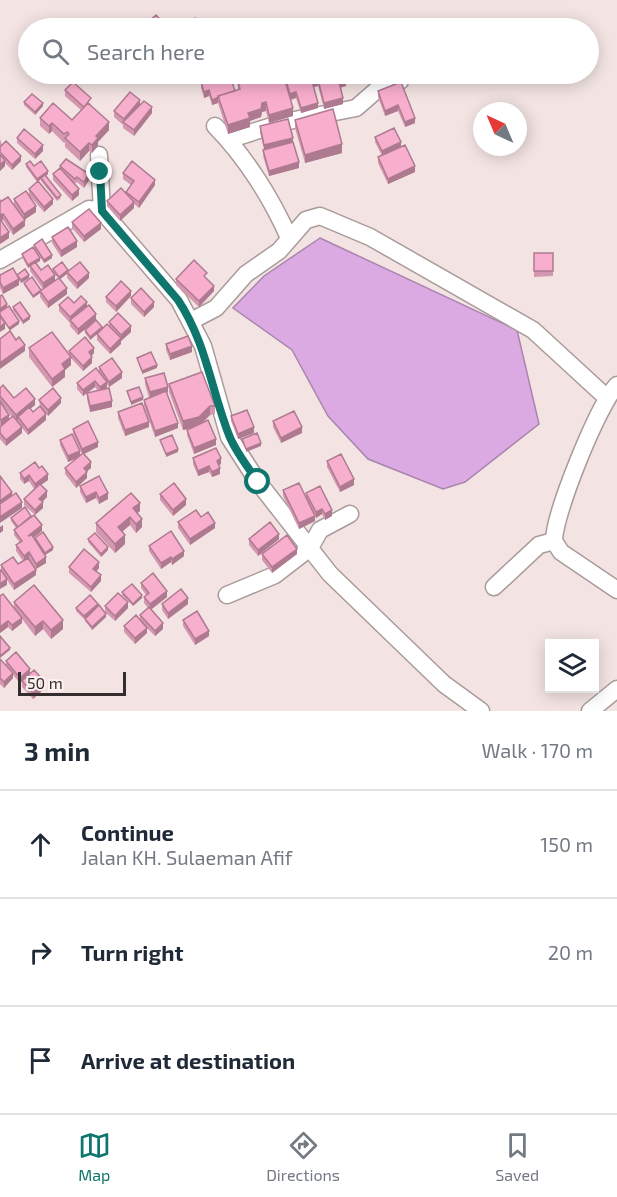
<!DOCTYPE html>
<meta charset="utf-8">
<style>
:root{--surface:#fff;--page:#f6f6f7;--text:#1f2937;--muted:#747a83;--line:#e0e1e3;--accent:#0f766e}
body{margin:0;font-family:"Exo 2",sans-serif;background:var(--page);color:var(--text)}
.controls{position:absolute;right:18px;bottom:18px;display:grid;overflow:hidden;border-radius:0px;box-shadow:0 3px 15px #0003}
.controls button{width:54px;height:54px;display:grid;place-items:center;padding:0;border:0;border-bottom:2px solid var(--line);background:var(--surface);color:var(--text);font:30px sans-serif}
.compass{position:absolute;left:473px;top:102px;width:54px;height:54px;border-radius:50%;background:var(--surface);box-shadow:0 3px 15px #0003;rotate:316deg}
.scale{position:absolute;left:18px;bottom:15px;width:108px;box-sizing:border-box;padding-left:6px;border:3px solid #332d2d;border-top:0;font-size:16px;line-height:21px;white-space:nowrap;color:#332d2d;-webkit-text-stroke:4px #fef2f1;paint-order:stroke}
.stop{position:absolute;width:18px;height:18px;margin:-14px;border:4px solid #0f766e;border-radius:50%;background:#fff}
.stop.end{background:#0f766e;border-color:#fff;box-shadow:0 2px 6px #0008}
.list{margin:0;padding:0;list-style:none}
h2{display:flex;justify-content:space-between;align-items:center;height:78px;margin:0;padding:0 24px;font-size:26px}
h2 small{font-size:20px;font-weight:400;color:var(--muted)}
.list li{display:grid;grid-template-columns:39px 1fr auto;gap:18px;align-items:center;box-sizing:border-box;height:108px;padding:0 24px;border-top:2px solid var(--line)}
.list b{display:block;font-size:22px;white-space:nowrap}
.list p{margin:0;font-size:20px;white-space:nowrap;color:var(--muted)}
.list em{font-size:20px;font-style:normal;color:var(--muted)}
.icon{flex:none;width:33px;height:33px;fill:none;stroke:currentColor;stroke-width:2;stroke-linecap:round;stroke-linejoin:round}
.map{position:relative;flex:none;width:617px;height:711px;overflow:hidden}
.search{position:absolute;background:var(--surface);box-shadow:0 3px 15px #0003;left:18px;right:18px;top:18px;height:66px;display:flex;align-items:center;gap:15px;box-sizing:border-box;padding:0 21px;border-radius:33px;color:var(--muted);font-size:22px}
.sheet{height:402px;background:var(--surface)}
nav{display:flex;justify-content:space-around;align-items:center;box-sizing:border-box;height:84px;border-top:2px solid var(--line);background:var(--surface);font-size:16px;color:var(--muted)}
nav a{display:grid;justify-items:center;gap:3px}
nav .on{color:var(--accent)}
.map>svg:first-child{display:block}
</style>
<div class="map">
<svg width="617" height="711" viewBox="0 0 617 711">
<rect width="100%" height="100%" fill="#f3e4e3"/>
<!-- water -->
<path fill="#dcaae2" stroke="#a984ac" stroke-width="1.5" d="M320,238l197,92 22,94 -74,58 -22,7 -75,-30 -40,-43 -36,-66 -59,-42 31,-32z"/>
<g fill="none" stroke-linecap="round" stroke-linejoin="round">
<defs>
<path id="street" d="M215,126c30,30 57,73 74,112
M228,140l56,-18 72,-14 23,-20 21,-7
M99,155l3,56
M0,260l89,-51 13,2 77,89 24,46 26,91 29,45 72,92 114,110 37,27
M191,321l25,-13 30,-34 33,-23 27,-31 14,-4 50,21 163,93 74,68
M617,385c-19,20 -63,129 -63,156l7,11 56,38
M494,587l45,-42 15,-4
M227,595l48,-20 35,-27 10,-18 30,-16
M590,711l27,-22"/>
</defs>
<!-- street casing -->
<use href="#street" stroke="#a99b9a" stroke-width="19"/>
<!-- street -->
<use href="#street" stroke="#fff" stroke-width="16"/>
</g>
<!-- wall -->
<path fill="#d596b0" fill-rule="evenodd" d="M207,74l19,4 9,13 3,-1 -1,-12 47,-4 34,34 -17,5 -5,-15 -5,2 2,16 -24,7 -3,-12 -4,1 -1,5 -11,4v6l-22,7 -10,-31 -6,2 -3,-9 -5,2 -3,-10v-6l6,-2z
M311,74h25l10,12 -6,2 3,16 -19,5 -6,-23 -4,1z
M401,82l14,41 -10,4 -7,-16 -13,5 -7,-19v-6z
M65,90l26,14v1l18,25 -11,12v4l-6,7 -3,-2 -9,10 -15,-14v-5l-1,1 -12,-12 -3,3 -9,-8v-8l32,2 9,-10 -16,-14z
M24,102l19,4 -8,9 -11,-10z
M140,105l12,8 -18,23 -11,-8v-3l-9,-8v-6z
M295,120l47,33 -37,10 -10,-35z
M260,126l33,16 6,26 -30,8 -6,-20 1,-6 -4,-18z
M375,137l26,10 14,25 -27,12 -10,-21v-6l4,-1 -7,-14z
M17,138l26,13 -8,8 -18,-16z
M0,139l2,6 19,16 -9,9 -7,-7v3l-5,5z
M26,164l8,2 14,8 -2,2 15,22 -4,3 -16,-20v-2l-3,2 15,23 -9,8 -15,-17v-6l8,-7 -11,-15z
M60,166l29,14 -5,8 -7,-6 -2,2 4,11 -7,6 -19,-21v-6l7,-6z
M123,173l32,12 -16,23 -5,-4v4l-14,13 -13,-15v-5l19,-8 5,-8 -8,-6z
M0,199l23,19 -9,-13v-6l22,13 -12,8 1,6 -12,9 -10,-15 -2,1 8,17 -9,6z
M72,222l29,7 -17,13 -12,-14z
M52,237l25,10 -16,10 -9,-14z
M34,245l18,13 -8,5 -10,-16z
M534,253h19v23l-19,1z
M22,254l18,7 -4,2 5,7 14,11 3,-3 -5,-6v-3l15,2 21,7 -12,11 -10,-11v-4l-7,5 7,15 -19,14 -8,-11v-4l-7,5 -9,-13v-2l17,8 2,-2 -13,-18v-5l-2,2 -6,-11z
M0,275h17l12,3 -8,5 -2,-2v4l-16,9 -3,-6z
M176,279h31l7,12 -15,16 -23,-22z
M131,296l-15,16 -10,-10v-5z
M131,298l23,9 -10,10 -13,-13z
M74,303l13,3 15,23 7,-4v-3l22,10 -10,9v3l-11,10 -13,-14v-6l1,-1 -8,7 -5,-7v-3l6,-6 -13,11 -8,-9v-3l-11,-12v-6z
M13,307l17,12 -7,5 -10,-14z
M166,344l26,8 -22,8 -4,-10z
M29,348l40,7v-4l25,2 -3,3 1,7 -9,8 -12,-13v7l-6,5v7l-13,10 -23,-30z
M99,367l23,11 -13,9 -2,-3v3l-2,2 7,18 -22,5 -3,-13v-6l11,-2 -3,-4 -12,9 -6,-7v-6l22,-12z
M145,378l23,14 -1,1 11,35 -23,9 -11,-31v-6l5,-2 -4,-14z
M169,384l46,22v8l-5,1 -8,8 14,22 -22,9 -7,-19v-5l3,-2 -7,2 -14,-38z
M0,388l14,10 21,7 -5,4 3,3 7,-6 -1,-6 22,3 -13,13 -2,-2v6l-18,15 -6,-7v5l-16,13 -6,-7v-12l1,-1 -1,-1zM3,405l9,12 -3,2z
M118,412l31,15 -24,9 -7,-18z
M231,416l23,17 -16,6 -7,-18z
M273,421l29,12 -21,10 -8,-16z
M73,429l25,18 -14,7 7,14 -4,3v7l-11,10 -11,-14v-6l12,-10 -9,4 -8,-17v-5l20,15 2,-1 -9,-20z
M193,458l28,6 -2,1 1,9 -8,3 -3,-5 -11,4 -5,-12z
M327,461l27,24 -14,7 -13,-25z
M20,473l28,7 -7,5 6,12 -5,5 1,6 -8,7 -11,-10v-6l10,-10 -5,-8 -5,3 -4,-5z
M80,486l28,13 -9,5 -3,-6 -10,5 -6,-11z
M283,490l23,8v-5l26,23 -7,4 -3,-6 -6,4 -7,-13 6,16 -16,8 -16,-33z
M160,494l26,11 -13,11 -13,-16z
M140,511l-3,2 5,14 -6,6 -6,-8 -8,7 3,12 -10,9 -19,-21v-9z
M201,517l14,11 -25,17 -12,-17v-6z
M11,518l31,13 -9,7 2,2 18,10 -8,5 1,8 -10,6 -7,-10 7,16 -22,15 -13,-19v-6l17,-1 5,-3 -7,-10v-6l4,-2 -6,-8v-5l2,-2 -5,-7z
M88,539l20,11 -7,7 -13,-15z
M249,539h30l-21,17 -9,-11z
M149,546l35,10 -12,9 -1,-3 -10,7 -12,-18z
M262,554h35l-25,19 -10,-13z
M69,567l30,1 -3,4 5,9 -10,11 -22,-19z
M141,583l26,14 -16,13 12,19 -8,7 -8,-8v5l-12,11 -11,-12v-6l16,-6v-5l8,-7 -4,-5v-6l2,-2 -5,-7z
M122,592l20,6 -9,8 -11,-11z
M90,595l-6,24 -8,-8v-3z
M0,596l14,12v-6l49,27 -12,10 -8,-10 -8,7 -13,-17v4l-10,8 -4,-4 -8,6z
M162,604h26l-20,15 -6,-9z
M105,606l23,2 -13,13 -10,-9z
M106,617l-14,13 -7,-9v-2z
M183,620l26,16 -14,9 -12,-19z
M0,659l6,6v-4l24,12 15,15 -12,11 -11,-12v-5l-2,1 -7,-8v3l-9,10 -4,-4z"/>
<!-- shaded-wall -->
<path fill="#ae7a90" d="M318,80v6l-4,1v-6z
M346,80v6l-7,2v-6z
M209,90v6l-5,2v-6z
M296,92v6l-6,2v-6z
M218,98v5l-6,2v-5z
M343,98v6l-19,5v-6z
M140,100v6l-16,16v-3z
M266,102v9l-4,1 -1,5 -11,4v6l-22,7v-9l34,-22z
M43,103v3l-8,9v-3z
M318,103v5l-17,5v-5z
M398,105v6l-13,5v-5z
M152,107v6l-18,23v-6z
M293,108v8l-24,7v-8z
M415,118v5l-10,4v-5z
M109,122v8l-11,12v4l-6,7v-8l4,-9z
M52,123v8l-3,3v-8z
M293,138v6l-29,7v-6z
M401,142v6l-19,9v-6z
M89,143v8l-9,10v-9z
M342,144v9l-37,10v-8z
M43,145v6l-8,8v-5z
M21,156v5l-9,9v-5z
M5,160v6l-5,5v-6z
M299,162v6l-30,8v-5z
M415,166v6l-27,12v-5z
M48,171v3l-11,8v-3z
M89,174v6l-5,8v-6z
M155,180v5l-16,23v-6z
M79,189v6l-7,6v-6z
M53,199v5l-9,8v-5z
M134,202v6l-14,13v-6z
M36,206v6l-12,8v-6z
M3,214v6l-3,1v-6z
M25,220v6l-12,9v-6z
M101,223v6l-17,13v-6z
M9,232v6l-9,6v-6z
M77,241v6l-16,10v-6z
M52,255v3l-8,5v-3z
M40,258v3l-12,7v-3z
M68,270v3l-9,7v-3z
M89,273v5l-12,11v-6z
M29,275v3l-8,5v-3z
M55,275v6l-12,8v-6z
M19,279v6l-16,9v-6z
M214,286v5l-15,16v-6z
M67,288v6l-19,14v-6z
M41,290l-1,3 -7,5v-2z
M131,291v5l-15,16v-6z
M87,302v6l-17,12v3v-6z
M154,302v5l-10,10v-5z
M7,304v3l-7,5v-3z
M96,314v6l-18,15v-6z
M30,316v3l-7,5v-3z
M19,321v3l-10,7v-3z
M5,323v6l-5,3v-5z
M131,326v6l-10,9v-6z
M102,327v3l-12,10v-3z
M121,338v6l-11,10v-5z
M25,345v6l-25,18v-6z
M192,346v6l-22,8v-6z
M94,348v5l-5,5v-6z
M71,357v8l-6,5v7l-13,10v-8l10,-15z
M92,357v6l-9,8v-5z
M157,365v3l-15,6v-3z
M122,372v6l-13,9v-5z
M95,381v6l-12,9v-6z
M107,382v5l-7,6v-6z
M168,387v5l-18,6v-6z
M143,397v3l-12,5v-3z
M61,398v5l-13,13v-6z
M35,399v6l-16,13 -1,-1v2l-2,2v-6z
M112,401v6l-22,5v-6z
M210,406v9l-11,11 -16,4v-9z
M46,414v6l-18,15v-5z
M9,415v6l-8,5v-6z
M149,422v5l-24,9v-6z
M178,423v5l-23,9v-6z
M22,427v6l-16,13v-6z
M254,427v6l-16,6v-5z
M302,427v6l-21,10v-5z
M216,439v6l-22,9v-6z
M98,442v5l-16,8v-6z
M261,443v3l-15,6v-3z
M178,449v3l-12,5v-3z
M80,451v6l-12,5v-6z
M221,458v6l-4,2v-5z
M91,462v6l-7,6v-6z
M209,466v6l-11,4v-5z
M220,468v6l-8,3v-5z
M87,472v6l-11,10v-6z
M48,474v6l-13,9v-5z
M29,475v6l-5,3v-5z
M354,479v6l-14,7v-5z
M47,491v6l-8,8v-6z
M12,492v5l-12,10v-6z
M96,492v6l-10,5v-6z
M108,493v6l-9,5v-6z
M186,499v6l-13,11v-6z
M22,502v6l-22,15v-6z
M43,502v6l-8,7v-5z
M140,503v8l-7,6v-9z
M322,509v5l-6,4v-6z
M332,510v6l-7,4v-6z
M315,516v5l-16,8v-6z
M130,517v8l-12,10v-8z
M142,519v8l-6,6v-9z
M215,523v5l-25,17v-6z
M3,525v6l-3,2v-6z
M42,525v6l-14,11v-6z
M279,534v5l-21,17v-6z
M125,535v9l-10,9v-9z
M53,547v3l-8,5v-2z
M108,547v3l-7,7v-3z
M297,549v5l-25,19v-6z
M184,551v5l-12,9v-6z
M29,552v6l-5,4v-6z
M46,557v6l-10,6v-5z
M171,557v5l-10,7v-6z
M99,562v6l-6,7v-6z
M36,570v5l-22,15v-6z
M101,575v6l-10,11v-5z
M7,579v6l-7,4v-5z
M167,591v6l-17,13v-6z
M142,595v3l-9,8v-2z
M188,598v6l-20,15v-6z
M128,602v6l-13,13v-5z
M98,604v3l-14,12v-3z
M106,614v3l-14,13v-3z
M22,618v5l-10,8v-6z
M63,620v9l-12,10v-9z
M8,621v6l-8,6v-6z
M43,621v8l-8,7v-9z
M163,623v6l-8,7v-5z
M147,628v5l-12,11v-6z
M209,631v5l-14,9v-6z
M10,648v2l-10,8v-2z
M30,669v6l-10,8v-5z
M13,673v5l-9,10v-6z
M45,682v6l-12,11v-6z"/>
<!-- building -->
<path fill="#f8aecd" stroke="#ae7a90" stroke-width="1.5" d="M156,15l12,13h-27z
M195,18l9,10h-20z
M207,74h17l2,4 4,-2 5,15 -17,5 1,1 -7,3 -3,-10 -5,2 -3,-10 8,-2z
M259,74h24l10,34 -24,7 -3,-13 -4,1 -1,6 -13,4 2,5 -22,7 -10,-29 22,-7 -3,-11z
M284,74h26l8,29 -17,5 -5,-16 -6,2z
M312,74h32l2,6 -7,2 4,16 -19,5 -6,-23 -4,1z
M73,82l18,16 -7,9 -19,-17z
M401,82l14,36 -10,4 -7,-17 -13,6 -7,-20z
M130,92l10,8 -16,19 -10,-8z
M32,94l11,9 -8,9 -11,-10z
M144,101l8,6 -18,23 -11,-8z
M53,103l19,17 16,-17 21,19 -13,14 2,2 -6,7 -3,-2 -9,9 -15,-14 4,-4 -2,-2 -3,2 -12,-11 -3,3 -9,-8z
M333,109l9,35 -37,11 -10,-35z
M288,119l5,19 -29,7 -4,-19z
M394,128l7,14 -19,9 -7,-14z
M24,129l19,16 -8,9 -18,-16z
M6,141l15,15 -9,9 -12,-13v-5z
M293,142l6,20 -30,9 -6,-21z
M405,145l10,21 -27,13 -10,-22z
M0,155l5,5 -5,5z
M66,159l23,15 -5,8 -7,-5 -2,2 -15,-13z
M30,161l4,5 7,-5 7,10 -11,8 -11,-15z
M132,161l23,19 -16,22 -13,-10 8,-11 -11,-8z
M60,168l19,21 -7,6 -19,-21z
M45,175l16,20 -4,3 -16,-20z
M38,181l15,18 -9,8 -15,-18z
M121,188l13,14 -14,13 -13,-14z
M26,191l10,15 -12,8 -10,-15z
M8,197l17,23 -12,9 -10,-15 -3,1v-13z
M89,209l12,14 -17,13 -12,-14z
M0,219l9,13 -9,6z
M68,227l9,14 -16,10 -9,-14z
M42,239l10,16 -8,5 -10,-15z
M33,247l7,11 -12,7 -6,-11z
M534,253h19v18h-19z
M194,260l13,13 -3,3 10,10 -15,15 -23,-22z
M35,262l6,8 7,-5 7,10 -12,8 -13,-17z
M62,262l6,8 -9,7 -6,-8z
M80,262l9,11 -12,10 -10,-11z
M13,268l6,11 -16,9 -3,-6v-7z
M25,269l4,6 -8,5 -4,-5z
M32,277l9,13 -8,6 -9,-13z
M59,278l8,10 -19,14 -8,-11z
M121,281l10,10 -15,15 -10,-9z
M141,288l13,14 -10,10 -13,-14z
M2,295l5,9 -7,5v-13z
M81,296l6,6 -17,15 -11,-12 9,-8 6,6z
M20,302l10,14 -7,5 -10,-14z
M89,305l7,9 -18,15 -8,-9z
M9,306l10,15 -10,7 -9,-13v-3z
M118,313l13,13 -10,9 -12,-13z
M0,316l5,7 -5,4z
M96,320l6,7 -12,10 -5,-7z
M107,324l14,14 -11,11 -13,-15z
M10,331l6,9 3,-3 6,8 -25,18v-24z
M52,332l19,25 -9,7 3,5 -13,10 -23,-31z
M188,336l4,10 -22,8 -4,-10z
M85,337l9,11 -5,4 3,5 -9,9 -14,-15z
M151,352l6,13 -15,6 -5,-13z
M112,358l10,14 -13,10 -10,-15z
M96,368l11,14 -7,5 -5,-6 -12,9 -6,-7z
M202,372l13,34h-5l-11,11 -16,4 -14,-37z
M164,373l4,14 -18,5 -5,-14z
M3,385l11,13 12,-10 9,11 -19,16 -16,-19v-8z
M139,387l4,10 -12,5 -4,-11z
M53,388l8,10 -13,12 -9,-10z
M109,388l3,13 -22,5 -3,-13z
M166,391l12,32 -23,8 -11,-31z
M0,401l9,14 -8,5 -1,-1z
M142,403l7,19 -24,8 -7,-18z
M40,406l6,8 -18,16 -10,-13 11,-10 4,5z
M247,410l7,17 -16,7 -7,-18z
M294,411l8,16 -21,11 -8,-17z
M13,416l9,11 -16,13 -6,-7v-6z
M208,420l8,19 -22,9 -7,-18z
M88,421l10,21 -16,7 -9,-20z
M257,433l4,10 -15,6 -4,-10z
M72,434l8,17 -12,5 -8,-16z
M172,435l6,14 -12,5 -6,-14z
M216,448l5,10 -4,3 3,7 -8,4 -3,-6 -11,5 -5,-13z
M83,453l8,9 -7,6 3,4 -11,10 -11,-14z
M341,454l13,25 -14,8 -13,-26z
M35,462l4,6 3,-2 6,8 -13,10 -6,-9 -5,4 -4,-6z
M0,476l12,16 -12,9z
M99,476l9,17 -9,5 -3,-6 -10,5 -6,-11z
M174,483l12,16 -13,11 -13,-16z
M299,483l16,33 -16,7 -16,-33z
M40,484l7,7 -8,8 4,3 -8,8 -11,-11z
M320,486l12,24 -7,4 -3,-5 -6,3 -10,-19z
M16,493l6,9 -22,15v-13z
M131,493l9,10 -7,5 9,11 -6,5 -6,-7 -12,10 7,8 -10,9 -19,-21z
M25,507l6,9 -13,11 -7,-9z
M196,510l5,7 7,-5 7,11 -25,16 -12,-17z
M34,515l8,10 -14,11 4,-1 14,22 -10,7 -7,-12 -5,4 -8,-11 6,-4 -8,-11z
M270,522l9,12 -21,16 -9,-11z
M171,531l13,20 -12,8 -1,-2 -10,6 -12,-17z
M43,532l10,15 -8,6 -10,-15z
M95,533l13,14 -7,7 -13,-15z
M287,535l10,14 -25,18 -10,-13z
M84,549l15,13 -6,7 8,6 -10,12 -22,-20z
M13,557l5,7 10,-6 8,12 -22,14 -13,-19z
M1,570l6,9 -7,5v-13z
M153,573l14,18 -17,13 -6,-7 5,-4 -8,-10z
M132,584l10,11 -9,9 -11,-12z
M34,585l29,35 -12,10 -8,-9 -8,6 -21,-25z
M181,589l7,9 -20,15 -6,-9z
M118,593l10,9 -13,14 -10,-10z
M3,594l19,24 -10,7 -4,-4 -8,6v-31z
M90,595l8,9 -14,12 -8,-8z
M99,605l7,9 -14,13 -7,-8z
M149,607l14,16 -8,8 -15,-16z
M197,611l12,20 -14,8 -12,-19z
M136,615l11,13 -12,10 -11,-12z
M0,636l10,12 -10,8z
M16,652l14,17 -10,9 -14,-17z
M0,659l13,14 -9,9 -4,-4z
M34,670l11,12 -12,11 -11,-12z"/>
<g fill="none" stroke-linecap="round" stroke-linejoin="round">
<!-- route -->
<path stroke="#0f766e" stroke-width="8" d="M100,172l2,39 76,89c28,42 33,89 51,135 6,16 19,32 29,47"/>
</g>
</svg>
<div class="controls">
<button><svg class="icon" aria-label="layers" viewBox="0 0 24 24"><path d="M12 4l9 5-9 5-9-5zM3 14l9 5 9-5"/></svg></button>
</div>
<svg class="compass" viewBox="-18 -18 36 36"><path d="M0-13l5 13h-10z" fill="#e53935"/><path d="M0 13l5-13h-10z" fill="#747a83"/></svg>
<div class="scale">50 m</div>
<div class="stop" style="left:258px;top:482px"></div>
<div class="stop end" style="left:100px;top:172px"></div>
<div class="search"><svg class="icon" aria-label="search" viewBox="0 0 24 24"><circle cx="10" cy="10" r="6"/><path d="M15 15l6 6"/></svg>Search here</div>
</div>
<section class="sheet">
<h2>3 min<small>Walk · 170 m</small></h2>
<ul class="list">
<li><svg class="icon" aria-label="ahead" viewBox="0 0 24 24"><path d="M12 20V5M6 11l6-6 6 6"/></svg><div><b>Continue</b><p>Jalan KH. Sulaeman Afif</p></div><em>150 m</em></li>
<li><svg class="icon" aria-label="right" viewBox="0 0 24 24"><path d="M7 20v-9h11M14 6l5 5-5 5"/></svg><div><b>Turn right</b></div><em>20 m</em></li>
<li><svg class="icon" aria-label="arrive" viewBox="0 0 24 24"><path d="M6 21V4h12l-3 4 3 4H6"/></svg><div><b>Arrive at destination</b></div></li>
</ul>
</section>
<nav>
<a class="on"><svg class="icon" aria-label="map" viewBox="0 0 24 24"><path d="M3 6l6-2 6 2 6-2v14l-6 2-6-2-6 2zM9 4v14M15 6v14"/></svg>Map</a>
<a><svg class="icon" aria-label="directions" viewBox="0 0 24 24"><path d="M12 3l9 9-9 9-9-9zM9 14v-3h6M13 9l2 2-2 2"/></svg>Directions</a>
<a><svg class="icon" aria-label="saved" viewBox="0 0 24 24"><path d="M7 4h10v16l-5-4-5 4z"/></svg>Saved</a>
</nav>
